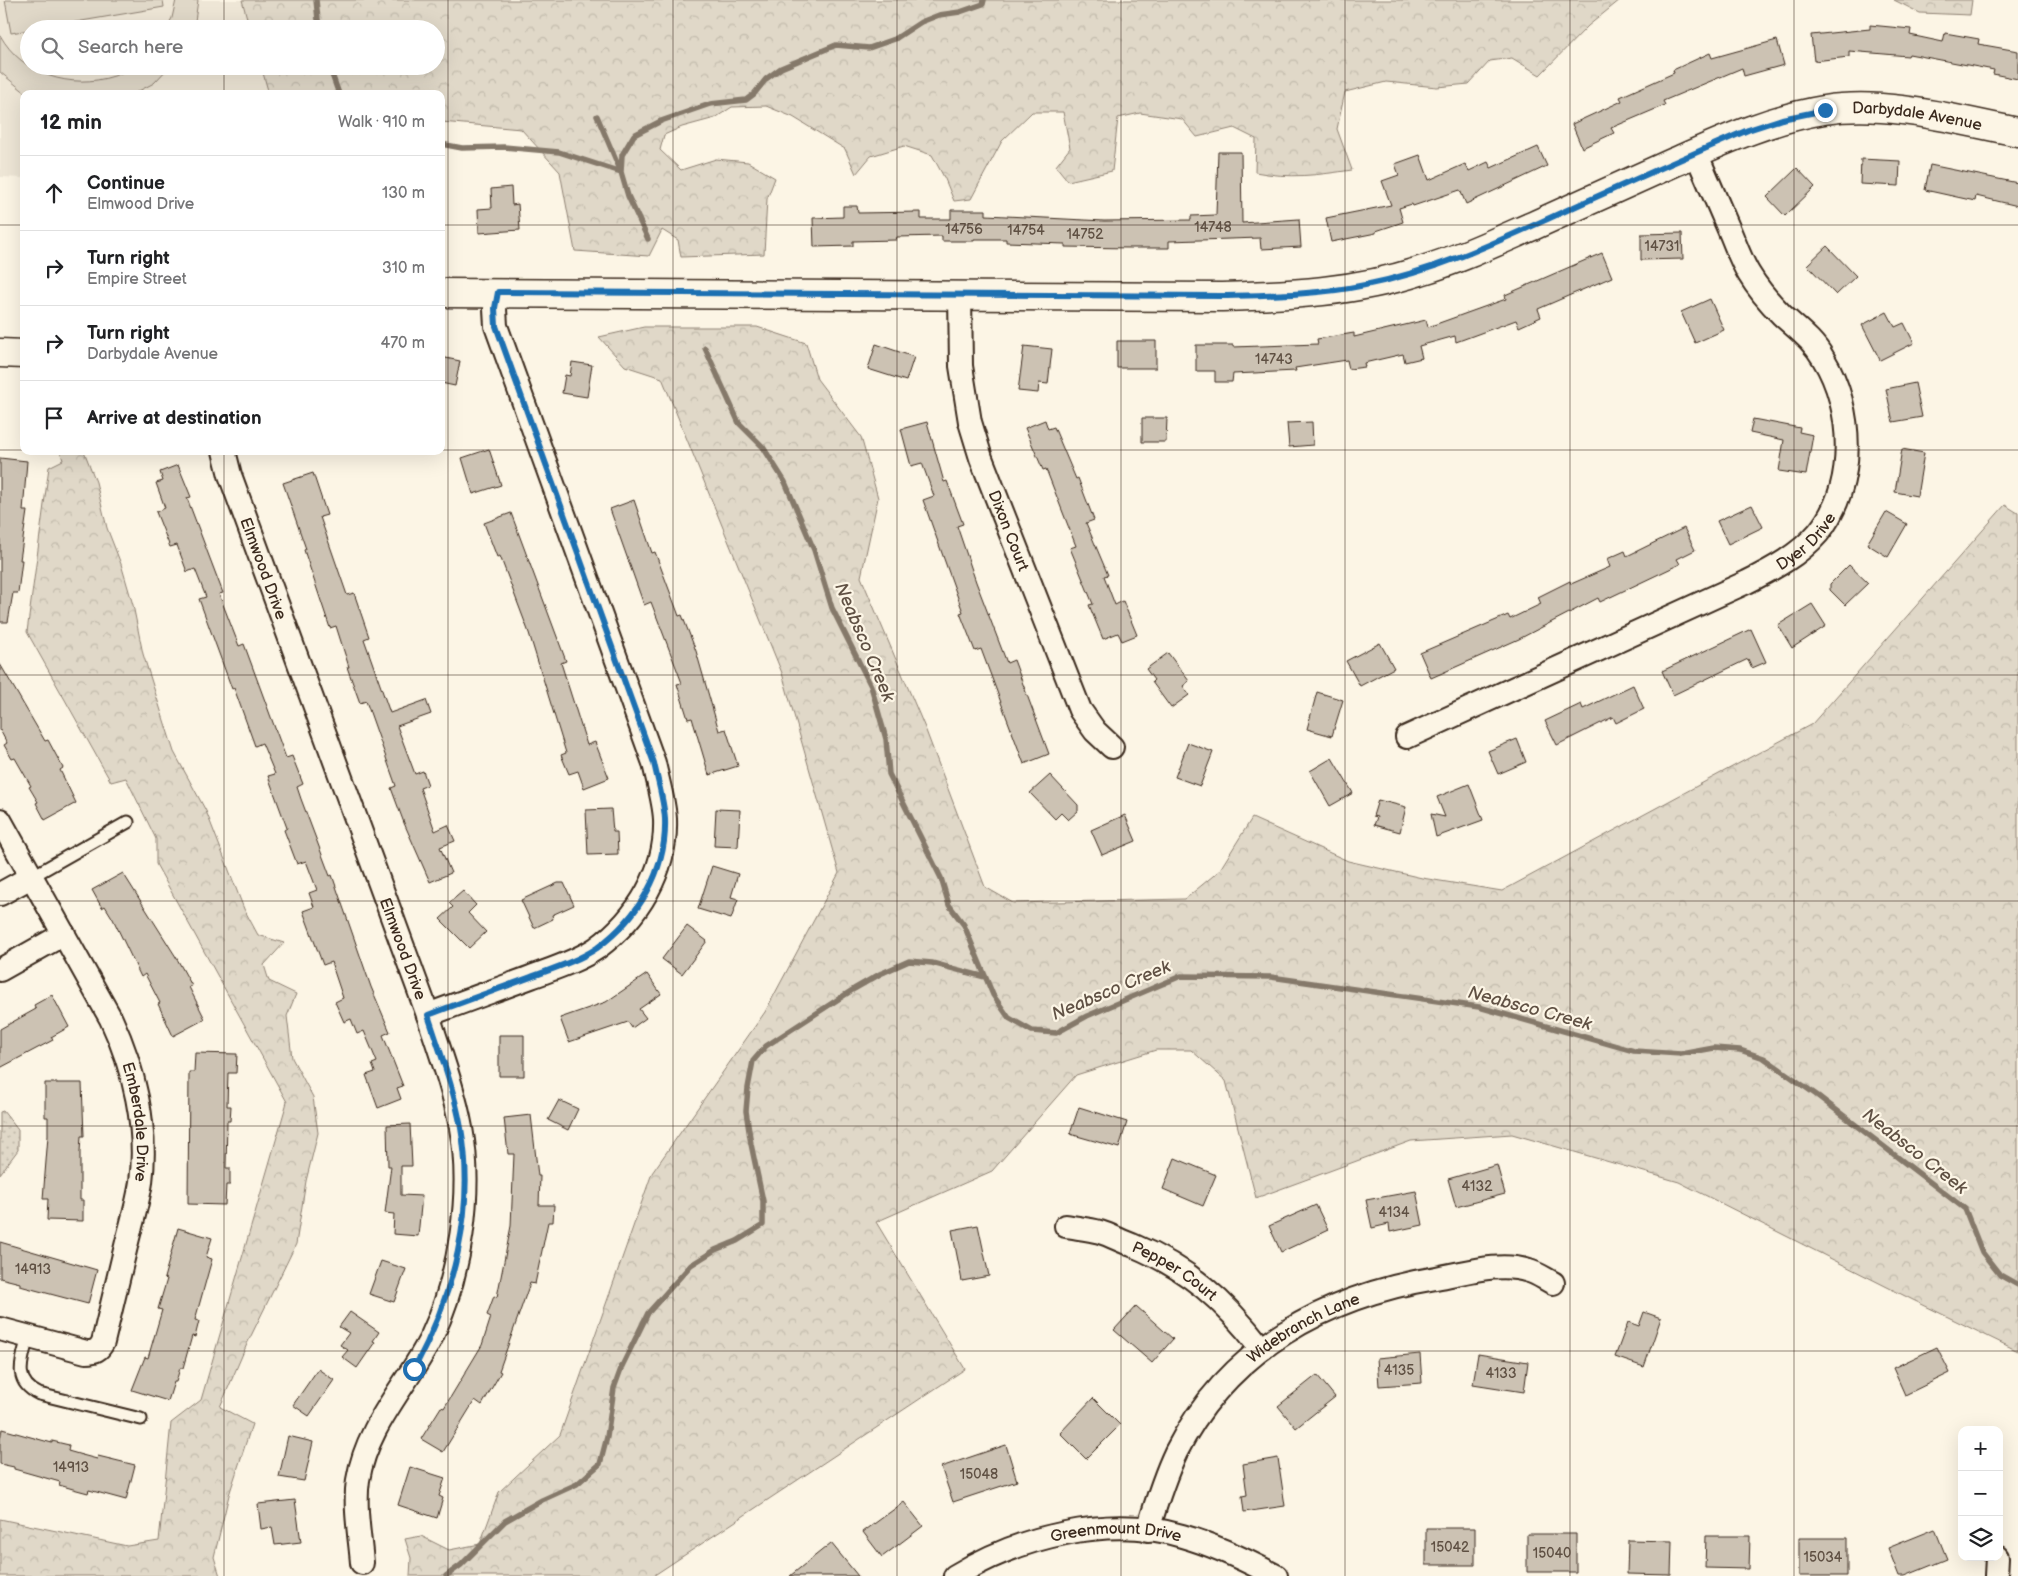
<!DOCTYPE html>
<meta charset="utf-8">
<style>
:root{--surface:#fff;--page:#f6f6f6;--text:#202124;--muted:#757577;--line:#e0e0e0}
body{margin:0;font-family:"Balsamiq Sans",sans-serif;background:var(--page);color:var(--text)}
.controls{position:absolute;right:15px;bottom:15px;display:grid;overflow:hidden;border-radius:10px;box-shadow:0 5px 20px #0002}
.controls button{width:45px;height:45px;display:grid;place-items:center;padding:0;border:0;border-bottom:1px solid var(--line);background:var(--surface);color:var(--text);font:25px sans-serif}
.stop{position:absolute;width:15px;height:15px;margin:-11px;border:4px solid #1f6fb2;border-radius:50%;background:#fff}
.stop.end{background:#1f6fb2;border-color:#fff;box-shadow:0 1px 5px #0008}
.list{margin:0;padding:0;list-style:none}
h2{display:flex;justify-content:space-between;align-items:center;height:65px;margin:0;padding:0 20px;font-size:21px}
h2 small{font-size:16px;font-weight:400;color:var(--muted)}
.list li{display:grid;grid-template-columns:32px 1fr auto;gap:15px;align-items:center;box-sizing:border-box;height:75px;padding:0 20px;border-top:1px solid var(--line)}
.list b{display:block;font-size:19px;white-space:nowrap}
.list p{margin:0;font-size:16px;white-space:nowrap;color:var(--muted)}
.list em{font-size:16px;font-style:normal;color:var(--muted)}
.icon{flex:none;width:28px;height:28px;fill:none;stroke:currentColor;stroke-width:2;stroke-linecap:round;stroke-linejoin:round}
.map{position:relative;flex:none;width:2018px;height:1576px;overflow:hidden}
.search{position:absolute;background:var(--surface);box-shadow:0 5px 20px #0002;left:20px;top:20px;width:425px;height:55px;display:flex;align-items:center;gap:12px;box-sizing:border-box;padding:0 18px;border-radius:28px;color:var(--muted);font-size:19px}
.panel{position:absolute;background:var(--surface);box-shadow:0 5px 20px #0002;left:20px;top:90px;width:425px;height:365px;border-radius:10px}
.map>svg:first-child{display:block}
</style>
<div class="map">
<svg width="2018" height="1576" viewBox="0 0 2018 1576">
<defs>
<pattern id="forest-crowns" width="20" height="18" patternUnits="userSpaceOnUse" patternTransform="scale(1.25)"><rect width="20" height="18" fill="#e0d8c8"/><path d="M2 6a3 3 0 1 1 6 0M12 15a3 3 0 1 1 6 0" fill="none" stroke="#c1baab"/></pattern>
<pattern id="park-dots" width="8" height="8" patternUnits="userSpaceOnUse" patternTransform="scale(1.25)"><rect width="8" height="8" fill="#e0d8c8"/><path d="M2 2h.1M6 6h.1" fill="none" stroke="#c1baab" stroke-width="1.8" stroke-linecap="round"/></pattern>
</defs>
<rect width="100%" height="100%" fill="#fcf5e5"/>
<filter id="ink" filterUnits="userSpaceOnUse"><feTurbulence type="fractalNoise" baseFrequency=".02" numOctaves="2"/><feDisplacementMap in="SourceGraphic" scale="10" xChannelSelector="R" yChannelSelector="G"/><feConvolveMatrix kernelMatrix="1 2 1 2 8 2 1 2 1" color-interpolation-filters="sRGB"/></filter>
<g filter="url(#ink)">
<!-- built -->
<path fill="#eee6d6" d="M0,0h242l8,29h-221v37h232l8,28h-245v84l-24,-1z"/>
<!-- grass -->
<path fill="#e0d8c8" stroke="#8e8173" d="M5,0h158l1,7 -153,26z
M176,0h22l-3,21 -4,8h-25l6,-11z
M0,35c22,40 71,55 114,41 7,-2 14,-7 21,-9 7,-3 26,-1 35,-1l-16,17 -21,11h-106l-27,-22z"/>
<!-- forest -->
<path fill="url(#forest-crowns)" stroke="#8e8173" d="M242,0h1378l-32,26 -48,49 -28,-17 -22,3 -21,23 -32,3 -51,-5 -41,10 -8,37 15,41c-35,5 -61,9 -97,2l1,-33 -22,-11 -37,9 -15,-18 -42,-6 -22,5 -6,53 -44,10 -12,-15 14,-18 -7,-36h-31l-30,29 -31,58 -17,2 -9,-22 -13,-24 -28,-9 -33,10 -15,18 -11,-25 -52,-32 -27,-11 -34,1 -17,11 -33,9 -18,8 -4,15 21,20 35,-11 32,3 27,16 -8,21 -3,55 -83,3 -3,-17 -16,-10 -13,26 -74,-5 -15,-79 -39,-43 -80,-7v-28h-172l-8,-28h175v-37h-186z
M1894,0h78l-2,15 -50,-2z
M644,327h113l49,16 11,36 44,58 17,61 -17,79 64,151 60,159 28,16 172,-4 34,-28 33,-53 96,43 74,17 80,13 310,-167 193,-219 13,8v838l-105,-51 -234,-118 -167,-48 -101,7 -155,57 -30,-117 -35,-31h-35l-80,25 -84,96 -116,51 89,147 -312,207h-243l1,-18 -6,-19 16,-3 28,14 31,-6 19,-52 61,-57 92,-262 113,-161 74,-139 -57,-200 -120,-295 -37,-12 -26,-29z
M60,451h24l12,31 11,46 14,36 12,41 10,49 31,98 32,59 38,98 14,26 26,8 -20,22 5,16 27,13 -9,22 5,42 21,39 5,36 -12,48 -10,63 -49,100 -27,63 32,17 -23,71 -15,62 6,19h-220v-57l127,27 32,-5 12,-118 30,-23 86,-298 -131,-238v-25l-30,-61 -15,4 -84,-150 22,-165 14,-7z"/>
<!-- park -->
<path fill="url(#park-dots)" stroke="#8e8173" d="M3,1111l15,19v20l-18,24v-62z"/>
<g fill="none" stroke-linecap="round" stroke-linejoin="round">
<!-- stream -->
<path stroke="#85796b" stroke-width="5.5" d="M316,0l3,29
M329,66l10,28
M441,144l21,4 42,-1 55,5 62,20 -24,-56
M648,239l-20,-43 -7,-24 1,-17 12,-20 27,-14 49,-17 36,-4 8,-6 12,-15 15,-11 55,-23 33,3 26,-9 26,-17 18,-7 21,-3 23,-8 1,-4
M705,348l34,75 24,24 22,35 29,68 18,58 39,78 15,53 3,35 52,104 8,27 15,20 29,70 16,23 23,13 24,2 31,-17 94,-40 90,1 208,30 155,44 47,3 33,-6 26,2 24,8 54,38 147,113 17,43 18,23 18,10
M446,1576l15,-11 44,-44 37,-21 35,-16 23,-20 7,-27 7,-49 8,-22 26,-53 43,-48 24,-15 22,-9 26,-16v-24l-12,-57 -5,-33 2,-23 5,-27 13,-15 88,-57 26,-15 29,-13 23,2 53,14"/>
</g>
<!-- building -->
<path fill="#ccc2b3" stroke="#3b2a1e" d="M1870,25l41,4 -1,6 33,7 2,-9 34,6 -1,5 40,7v28l-25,-5 1,-4 -85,-16 -1,2 -59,-5v6l-35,4 -3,-26 59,-6z
M1777,40l7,25 -40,11 -2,-8 -79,33 2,4 -54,23 3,5 -32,15 -10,-24 50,-23 -2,-4 54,-24 -1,-3 37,-17 2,5z
M1538,147l9,19 -81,38 -6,-14 -47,16 -1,-2 -13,4 4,14 -27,9v2l-45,9 -5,-24 65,-13 -9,-24 17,-6 -4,-11 25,-9 9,25 36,-16 4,7 19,-9 3,6z
M1218,152h23l1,71 57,-4 2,28 -40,2 -1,-11 -91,3v7h-39l-65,-1v-3l-59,-2v-3h-32v2h-32v-5l-45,1 -1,3 -43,1v5l-39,1 -1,-29 30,-1v-11h14l1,7 63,-1v7h30v-9h35v5l118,6 87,-1v-4l25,-1z
M1861,159l39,2 -1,25 -39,-2z
M1930,165l88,18v23l-42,-10 -1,5 -50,-11z
M1797,168l18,19 -30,29 -18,-19z
M511,187l1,18 6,-1 2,26 -41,3 -1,-24 14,-1 -1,-19z
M1682,233l1,26 -42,1v-26z
M1827,246l29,30 -20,19 -29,-30z
M1602,253l10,24 -74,32 3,8 -22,10 -3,-7 -60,22 -1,-6 -36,10 3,12 -17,4 -2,-8 -39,9 1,4 -16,2 -2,-9 -52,8 1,3 -63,3 -1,8h-17v-11h-19v-26h37v2l85,-3 -1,-5 37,-6v4l72,-17 2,7 78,-28 -1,-4z
M1710,299l14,31 -29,13 -14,-31z
M1887,312l8,15 9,-4 10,20 -34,17 -18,-35z
M1117,341h39v27h-39z
M876,344l38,13 -8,24 -38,-12z
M1024,346l28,3 -4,35 -9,-1 -1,10 -20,-2z
M441,357l19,4 -5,25 -14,-3z
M572,362l20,3 -5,32 -25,-4 3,-18 5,1z
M1915,383l7,34 -29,5 -7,-33z
M1142,418h25l-1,24h-24z
M1753,419l47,9 -1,4 14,3 -7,40 -27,-4 5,-31 -34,-7z
M1045,420l3,9 6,-2 22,52 2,-1 16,42 -8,3 22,52 -4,1 11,29 8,-4 14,34 -15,6 -4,-8 -15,6 -14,-34 4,-1 -23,-56 6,-2 -30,-77 -3,1 -18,-42z
M927,422l17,60 3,-1 16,43 -6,2 19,56 31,81 7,-3 35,94 -25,10 -43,-115 -6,2 -15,-38 3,-1 -40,-112 11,-4 -12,-33 -11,3 -10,-37z
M1312,422l1,23 -24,2 -2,-24z
M489,449l12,36 -28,9 -11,-36z
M1902,449l22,4 -7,43 -22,-4z
M0,458l27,3 -4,50h4l-7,49h2l-4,33h-5l-5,29h-8z
M178,465l13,32 -4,1 36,95 -4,1 20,52 5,-2 42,114 6,-2 11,28 -6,3 4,12 29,77 2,-1 39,112 19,45 -7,3 20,51 -6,2 4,11 -23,9 -12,-33 9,-3 -3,-8 5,-2 -13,-31 -7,3 -6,-15 -7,3 -9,-20 8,-4 -12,-36 -8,3 -20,-54 11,-4 -5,-14 8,-3 -11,-29 -9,3 -13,-34 3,-2 -19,-52 7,-2 -13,-31 -7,3 -21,-58 -2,1 -33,-90 7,-2 -11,-28 -8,3 -10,-27 -7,2 -14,-35 9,-4 -9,-25 7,-2 -3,-9z
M313,473l14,42 -7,2 27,78 7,-2 15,44 -5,2 26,74 36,-13 5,14 -34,12 18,48 8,-3 5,14 -8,3 15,43 13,-6 7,16 -15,6 11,26 -21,9 -26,-59 -13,-35 5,-2 -30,-85 -6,2 -13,-36h2l-13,-41 -6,2 -26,-78 2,-1 -23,-66z
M634,500l18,53 3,-1 24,64 3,-1 14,36 23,80 7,-2 12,37 -29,9 -17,-57 -4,1 -11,-35 5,-1 -31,-81 -7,3 -34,-96z
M1752,505l11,22 -35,17 -11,-23z
M1886,512l21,12 -19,33 -21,-13z
M511,513l55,148 -5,2 26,82 8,-3 14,36 -25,10 -6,-17 -9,3 -8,-19 5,-2 -37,-120 -29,-77 -3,1 -13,-34z
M1684,528l11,22 -18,9 3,5 -80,38 -2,-4 -79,41 -88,39 -11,-25 88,-38 2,4 31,-15 -3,-7 32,-16 1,3 39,-17 -3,-8 18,-8 2,5z
M1849,565l19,18 -23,22 -15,-15v-6z
M1812,604l14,22 -34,22 -14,-23z
M1751,629l15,33 -14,6 -4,-9 -75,36 -11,-24z
M1380,643l14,25 -34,18 -14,-25z
M1168,653l21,28 -6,5 6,9 -18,13 -19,-26 2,-2 -8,-11z
M0,664l45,77 3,-1 15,28 -3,2 16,33 -31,17 -9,-17 2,-1 -9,-15 2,-1 -16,-28 -3,1 -8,-14 3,-2 -7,-13z
M1633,685l11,24 -28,14 -3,-6 -56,28 -12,-24 36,-17 2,5z
M1317,692l26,8 -11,36 -25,-7z
M1517,739l9,23 -28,12 -10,-23z
M1188,743l25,9 -13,34 -25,-9z
M1332,758l21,35 -23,13 -20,-35z
M1050,775l28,30v6l-10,9 -7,-7 -6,6 -25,-26z
M1469,784l14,36 -47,17 -5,-23 14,3 -8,-20z
M1378,800l28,7 -6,25 -26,-7 3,-8 -4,-1z
M611,809l2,23h4l1,22 -30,1 -2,-45z
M716,809l24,1 -2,37 -24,-1z
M1125,815l11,26 -34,14 -11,-25z
M712,866l26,8 -7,23 7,2 -7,20 -33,-10z
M123,873l53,84 16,29 -3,1 16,32 -32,17 -15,-32 2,-1 -15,-29 -4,3 -28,-58 -8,-13 -3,2 -10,-18z
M558,883h6l10,22 -22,10 1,4 -19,9 -13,-28z
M463,891l13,14 -8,8 18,19 -17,16 -29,-29 13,-12 -4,-4z
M687,926l20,15 -25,33 -20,-15z
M647,974l14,20 -22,15 7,9 -14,10 -4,-6 -59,20 -9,-24 46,-16z
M52,995l17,32 -18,10 2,3 -53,28v-39l36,-20 -2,-4z
M499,1035h25v41h-25z
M195,1053l42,1 -1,19h-8l-1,33h4l-1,15h-3l-1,47h4v17h-4l-1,20 -37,-1 1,-132h5z
M45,1083h37l2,53h-3l-1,16v48h3v21l-36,-1 1,-21h-5l5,-63v-19h-3z
M559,1100l19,9 -10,21 -20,-10z
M1079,1107l48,15 -8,26 -49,-14z
M531,1115l7,61h2l-1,29h15l-1,17h-5l-13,62 -5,-1 -31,88 2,1 -19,33 -7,-5 -32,52 -22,-13 20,-32 3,1 38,-63 9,-28 -4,-2 7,-19 3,1 14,-71 3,-72h-6l-4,-36z
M410,1124l2,42h-11v29l21,1 -4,40 -25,-2 1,-20 -9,-1 6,-47h-3l-1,-41z
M1175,1158l41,17 -13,31 -40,-17z
M1497,1165l8,29 -49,13 -8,-28z
M1416,1191l7,34 -33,7 -1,-8 -17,4 -6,-28z
M1316,1205l12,25 -47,22 -12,-26z
M978,1225l11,51 -27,5 -10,-51z
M178,1228l34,10 -6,19 6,2 -17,61 4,1 -4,16 -3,-1 -9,32h-3l-4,14h-2l-6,19 -36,-11 13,-33 3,1 14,-48 -4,-1 9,-30 -3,-1z
M0,1242l97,28 -9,34 -68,-18v-3l-20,-5z
M381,1261l25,8 -12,33 -25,-8z
M1136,1306l37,33 -21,24 -38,-33z
M350,1312l29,20 -6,9 2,1 -18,26 -15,-11 6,-7 -8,-5 9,-12 -10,-6z
M1644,1312l17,6 -17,49 -29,-10 13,-35 11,4z
M1937,1347l13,26 -45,22 -12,-27z
M1420,1354l2,29 -43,3 -2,-28z
M1478,1354l50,8 -4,30 -51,-8z
M318,1369l16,11 -25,36 -16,-11z
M1317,1375l18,22 -39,31 -18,-22z
M1093,1398l27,27 -34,34 -26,-26z
M2,1429l50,14v-2l17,4 -1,6 14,4 15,4 1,-3 37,9 -9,35 -37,-10 -1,3 -15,-4 -14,-4 1,-3 -46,-13v-2l-14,-3v-25z
M288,1436l25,6 -9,39 -25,-4z
M1006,1445l11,36 -64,21 -12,-35z
M1278,1458l7,48 -41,6 -2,-16 5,-1 -4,-31z
M410,1467l35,11 -6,18 4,2 -6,20 -39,-13z
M295,1500l6,42 -26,3 -3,-18 -11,2 -3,-25z
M904,1502l19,24 -41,31 -19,-25z
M1426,1528h49v37h-49z
M1935,1529l12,30 -42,17h-6l-11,-28z
M1527,1534h49v38h-49z
M1706,1536h44l-1,33 -44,-1z
M1799,1538h48v38h-48z
M1628,1540l44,1 -1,34 -44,-1z
M831,1543l27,33h-68z"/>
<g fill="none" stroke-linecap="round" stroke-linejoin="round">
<defs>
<path id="lane" d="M31,877l97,-55
M28,1337c-6,23 -16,44 11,57l102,25"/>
<g id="street">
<path id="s1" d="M960,294l1,72 9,56 11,36 99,252 15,21 17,16"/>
<path id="s2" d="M224,451l6,24 198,540c12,37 26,75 33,113 12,65 -1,148 -29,208 -24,49 -65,88 -74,144 -4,27 2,57 4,83"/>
<path id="s3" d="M1407,737l340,-155c26,-13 52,-27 71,-49 39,-47 36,-125 5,-175 -10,-18 -26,-29 -41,-43 -13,-13 -24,-26 -33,-41 -8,-13 -13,-28 -19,-42 -11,-26 -23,-53 -34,-79"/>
<path id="s4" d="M0,820l111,199c23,49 37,109 30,163 -3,20 -9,40 -14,60 -8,33 -16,67 -24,100 -4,8 -8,10 -17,10l-86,-23"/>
<path d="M0,894l31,-17"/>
<path d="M0,970l64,-36"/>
<path d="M428,1015c34,-13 68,-25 103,-38 21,-8 47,-16 66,-29 41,-30 70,-77 68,-129 -1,-18 -7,-37 -11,-56l-158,-437 -1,-17 3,-17"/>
<path id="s5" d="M1066,1226c11,2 23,3 34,6 10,3 21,9 32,13 56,23 93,56 129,103"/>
<path id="s6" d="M1148,1530c8,-27 16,-53 28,-78 52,-103 150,-156 260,-174 29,-5 64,-17 93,-7 8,2 16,8 24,12"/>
<path id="s7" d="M955,1576c64,-39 153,-62 227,-40 32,9 64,24 94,40"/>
<path d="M1996,1576l1,-19"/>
</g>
<g id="secondary">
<path id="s8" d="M441,293l781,4c67,-2 134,-5 198,-26 40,-12 78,-30 117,-47 44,-20 89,-40 133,-60 50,-22 99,-45 154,-54 64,-10 132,10 194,22"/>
<path d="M0,353l24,1"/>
</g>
</defs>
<!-- lane casing -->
<use href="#lane" stroke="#3b2a1e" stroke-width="15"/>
<!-- street casing -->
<use href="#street" stroke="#3b2a1e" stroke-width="26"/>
<!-- secondary casing -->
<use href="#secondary" stroke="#3b2a1e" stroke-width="31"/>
<!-- lane -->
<use href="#lane" stroke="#fcf5e5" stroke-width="11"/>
<!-- street -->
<use href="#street" stroke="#fcf5e5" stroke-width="22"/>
<!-- secondary -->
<use href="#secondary" stroke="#fcf5e5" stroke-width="28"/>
</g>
</g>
<g fill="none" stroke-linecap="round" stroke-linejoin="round" filter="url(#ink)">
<!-- route -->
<path stroke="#1f6fb2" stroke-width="6" d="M414,1369c39,-73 62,-158 47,-241 -7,-39 -21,-76 -33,-113 34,-13 68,-25 103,-38 21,-8 47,-16 66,-29 41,-30 70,-77 68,-129 -1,-18 -7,-37 -11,-56l-158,-437 -1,-18 3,-16 724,4c48,-1 96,-1 143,-11 67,-13 128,-41 189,-69 64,-29 129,-58 194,-86l34,-11 43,-9"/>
</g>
<!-- grid -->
<path fill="none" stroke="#3b2a1e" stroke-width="1" stroke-opacity="0.55" d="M224,0v29M448,0v1576M673,0v1576M897,0v1576M1121,0v1576M1345,0v1576M1570,0v1576M1794,0v1576M224,66v28M0,225h24M441,225h1577M0,450h24M441,450h1577M224,451v1125M0,675h2018M0,901h2018M0,1126h2018M0,1351h2018"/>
<g text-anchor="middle" stroke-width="4.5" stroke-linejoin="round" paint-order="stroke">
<!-- number labels -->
<g font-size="14" fill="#5f5043">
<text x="1213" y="232">14748</text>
<text x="964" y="234">14756</text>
<text x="1026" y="235">14754</text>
<text x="1085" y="239">14752</text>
<text x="1662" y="251">14731</text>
<text x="1274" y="364">14743</text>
<text x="1477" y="1191">4132</text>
<text x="1394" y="1217">4134</text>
<text x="33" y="1274">14913</text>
<text x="1399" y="1375">4135</text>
<text x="1501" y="1378">4133</text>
<text x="71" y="1472">14913</text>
<text x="979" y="1479">15048</text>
<text x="1450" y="1552">15042</text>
<text x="1552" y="1558">15040</text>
<text x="1823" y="1562">15034</text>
</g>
<!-- street labels -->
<g font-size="16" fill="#3b2a1e" stroke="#fcf5e5">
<text dy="6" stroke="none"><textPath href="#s8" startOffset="1511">Darbydale Avenue</textPath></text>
<text dy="6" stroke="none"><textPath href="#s1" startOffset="244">Dixon Court</textPath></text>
<text dy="6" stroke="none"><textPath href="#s3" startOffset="446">Dyer Drive</textPath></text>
<text dy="6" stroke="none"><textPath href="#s2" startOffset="124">Elmwood Drive</textPath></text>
<text dy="6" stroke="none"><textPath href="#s2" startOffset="529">Elmwood Drive</textPath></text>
<text dy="6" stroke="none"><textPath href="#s4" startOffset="335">Emberdale Drive</textPath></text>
<text dy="6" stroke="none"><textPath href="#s5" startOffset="119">Pepper Court</textPath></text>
<text dy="6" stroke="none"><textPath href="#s6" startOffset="265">Widebranch Lane</textPath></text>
<text dy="6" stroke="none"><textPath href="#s7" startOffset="170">Greenmount Drive</textPath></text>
</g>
<!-- water labels -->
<g font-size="18" font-style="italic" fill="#605144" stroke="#fcf5e5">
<text transform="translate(865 642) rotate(67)" y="6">Neabsco Creek</text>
<text transform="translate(1111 990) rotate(-23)" y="6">Neabsco Creek</text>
<text transform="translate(1530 1008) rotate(15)" y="6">Neabsco Creek</text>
<text transform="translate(1915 1151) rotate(38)" y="6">Neabsco Creek</text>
</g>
</g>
</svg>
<div class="controls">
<button>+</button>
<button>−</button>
<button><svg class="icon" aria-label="layers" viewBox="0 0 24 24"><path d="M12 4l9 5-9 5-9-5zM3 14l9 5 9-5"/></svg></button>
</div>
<div class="stop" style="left:414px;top:1369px"></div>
<div class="stop end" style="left:1825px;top:110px"></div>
<div class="search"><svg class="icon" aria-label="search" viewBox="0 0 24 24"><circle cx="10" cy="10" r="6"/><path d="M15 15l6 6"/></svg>Search here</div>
<section class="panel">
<h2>12 min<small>Walk · 910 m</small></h2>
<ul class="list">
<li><svg class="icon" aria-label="ahead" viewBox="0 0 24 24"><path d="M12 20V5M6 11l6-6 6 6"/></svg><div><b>Continue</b><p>Elmwood Drive</p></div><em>130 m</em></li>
<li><svg class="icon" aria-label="right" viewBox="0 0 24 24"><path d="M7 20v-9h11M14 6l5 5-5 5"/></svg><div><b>Turn right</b><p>Empire Street</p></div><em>310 m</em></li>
<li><svg class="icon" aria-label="right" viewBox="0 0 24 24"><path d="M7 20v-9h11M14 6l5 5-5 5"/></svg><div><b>Turn right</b><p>Darbydale Avenue</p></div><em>470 m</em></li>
<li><svg class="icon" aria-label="arrive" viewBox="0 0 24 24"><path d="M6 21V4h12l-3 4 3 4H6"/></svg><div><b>Arrive at destination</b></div></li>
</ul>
</section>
</div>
